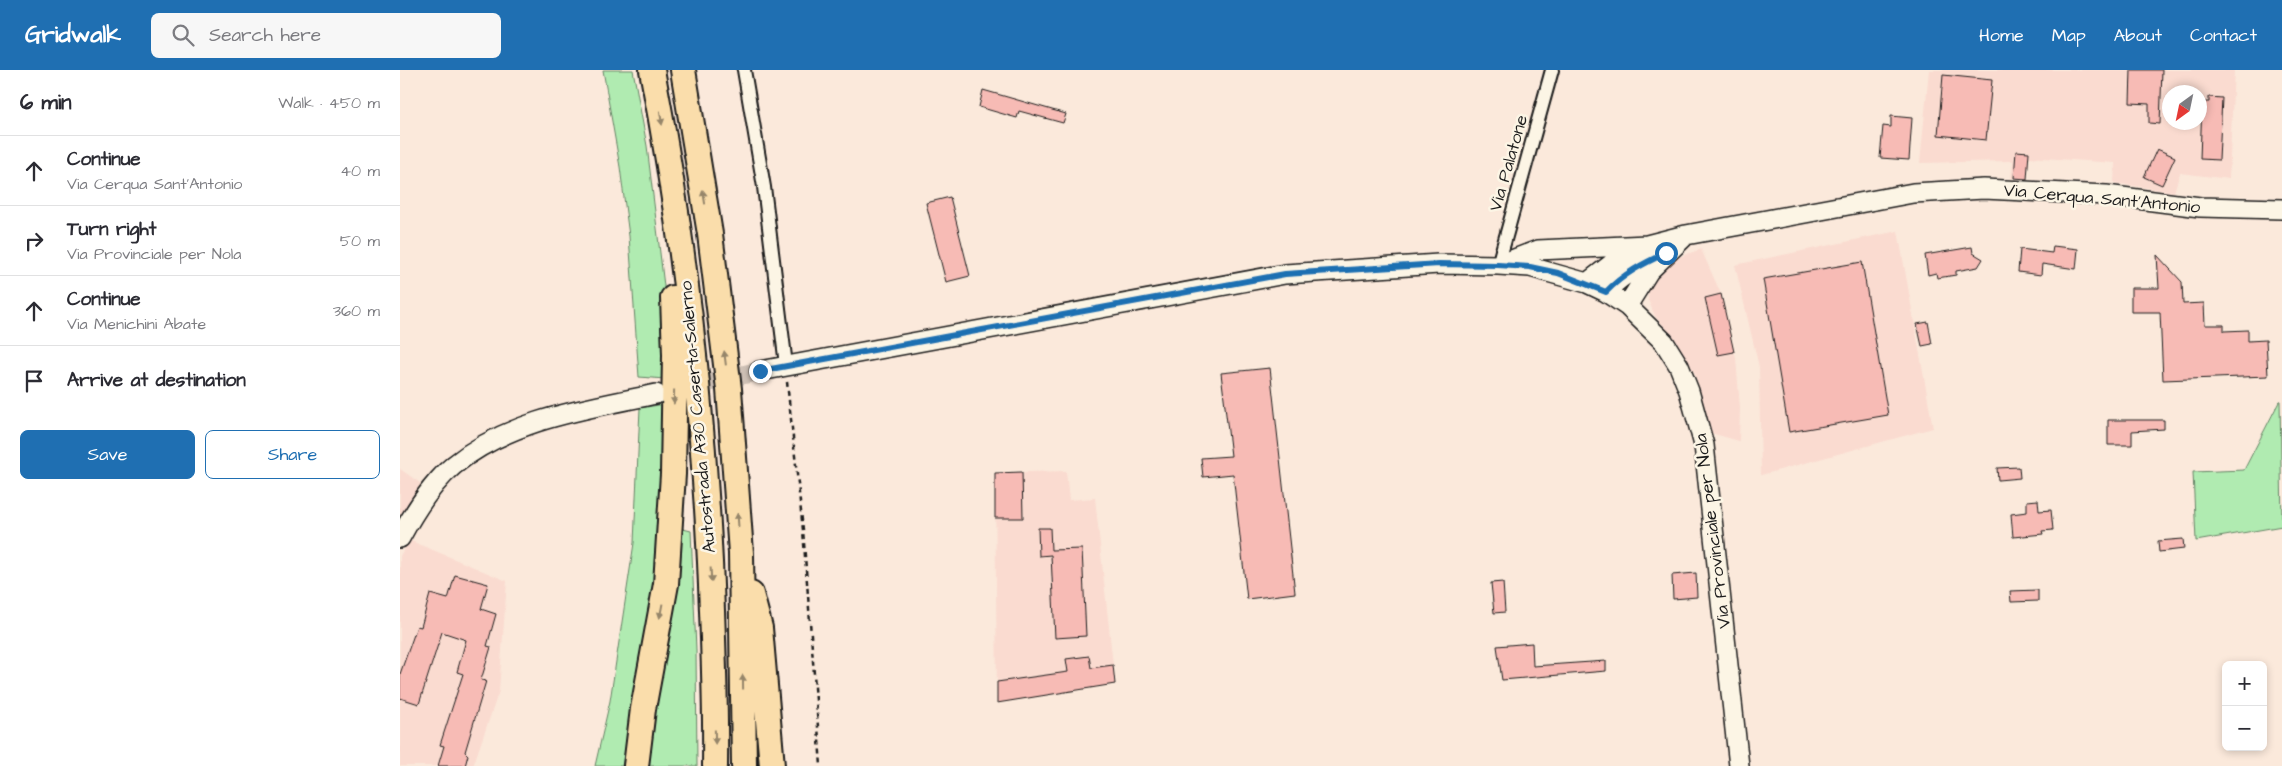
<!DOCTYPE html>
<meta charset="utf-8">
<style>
:root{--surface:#fff;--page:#f7f7f7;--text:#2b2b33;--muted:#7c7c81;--line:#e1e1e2;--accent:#1f6fb2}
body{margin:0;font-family:"Architects Daughter",sans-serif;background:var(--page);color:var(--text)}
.controls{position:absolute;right:15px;bottom:15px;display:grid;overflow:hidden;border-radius:8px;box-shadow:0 2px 8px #0003}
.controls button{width:45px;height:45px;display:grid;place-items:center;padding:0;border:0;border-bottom:1px solid var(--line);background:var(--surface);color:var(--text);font:25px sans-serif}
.compass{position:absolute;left:1762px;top:15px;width:45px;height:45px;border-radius:50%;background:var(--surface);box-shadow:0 2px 8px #0003;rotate:213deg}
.stop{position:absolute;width:15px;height:15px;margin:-11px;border:4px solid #1f6fb2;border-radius:50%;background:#fff}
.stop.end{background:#1f6fb2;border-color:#fff;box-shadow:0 1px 5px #0008}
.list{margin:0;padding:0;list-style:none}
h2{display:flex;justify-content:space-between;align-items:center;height:65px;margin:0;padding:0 20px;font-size:21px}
h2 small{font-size:16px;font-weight:400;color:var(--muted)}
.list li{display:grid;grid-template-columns:32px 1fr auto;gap:15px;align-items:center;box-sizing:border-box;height:70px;padding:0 20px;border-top:1px solid var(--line)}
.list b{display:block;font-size:19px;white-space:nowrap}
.list p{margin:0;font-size:16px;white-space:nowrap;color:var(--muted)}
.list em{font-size:16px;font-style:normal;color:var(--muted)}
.actions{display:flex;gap:10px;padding:15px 20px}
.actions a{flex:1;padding:11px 0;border:1px solid var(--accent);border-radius:8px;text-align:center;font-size:18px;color:var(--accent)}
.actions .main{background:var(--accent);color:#fff}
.icon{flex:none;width:28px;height:28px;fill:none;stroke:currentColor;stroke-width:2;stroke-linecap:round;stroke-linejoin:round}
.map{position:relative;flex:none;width:1882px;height:696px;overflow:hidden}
header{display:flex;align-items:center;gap:30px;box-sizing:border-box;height:70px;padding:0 25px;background:var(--accent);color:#fff}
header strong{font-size:24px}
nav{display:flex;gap:28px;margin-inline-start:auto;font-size:18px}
.search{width:350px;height:45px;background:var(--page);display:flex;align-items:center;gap:12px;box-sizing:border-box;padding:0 18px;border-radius:8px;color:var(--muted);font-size:19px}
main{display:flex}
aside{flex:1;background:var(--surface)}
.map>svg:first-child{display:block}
</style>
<header>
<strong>Gridwalk</strong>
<div class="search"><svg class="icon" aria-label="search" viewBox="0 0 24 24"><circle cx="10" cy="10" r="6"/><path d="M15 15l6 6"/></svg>Search here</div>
<nav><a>Home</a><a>Map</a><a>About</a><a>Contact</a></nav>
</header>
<main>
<aside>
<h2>6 min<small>Walk · 450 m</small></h2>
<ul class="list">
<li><svg class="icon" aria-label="ahead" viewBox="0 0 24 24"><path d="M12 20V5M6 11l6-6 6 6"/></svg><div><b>Continue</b><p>Via Cerqua Sant'Antonio</p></div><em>40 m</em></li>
<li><svg class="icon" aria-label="right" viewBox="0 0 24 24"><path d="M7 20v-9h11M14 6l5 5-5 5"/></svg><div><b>Turn right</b><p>Via Provinciale per Nola</p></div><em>50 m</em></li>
<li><svg class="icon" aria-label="ahead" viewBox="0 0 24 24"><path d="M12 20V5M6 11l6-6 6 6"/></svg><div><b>Continue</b><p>Via Menichini Abate</p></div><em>360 m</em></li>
<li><svg class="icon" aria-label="arrive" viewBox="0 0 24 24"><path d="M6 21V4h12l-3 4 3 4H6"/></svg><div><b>Arrive at destination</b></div></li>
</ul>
<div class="actions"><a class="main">Save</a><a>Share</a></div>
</aside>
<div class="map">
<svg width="1882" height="696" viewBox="0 0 1882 696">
<rect width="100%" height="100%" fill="#fbe9db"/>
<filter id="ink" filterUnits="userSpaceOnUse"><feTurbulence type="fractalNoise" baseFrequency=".02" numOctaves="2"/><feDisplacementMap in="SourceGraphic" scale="10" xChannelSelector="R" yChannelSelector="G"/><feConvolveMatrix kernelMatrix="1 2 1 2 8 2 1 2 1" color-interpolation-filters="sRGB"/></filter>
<g filter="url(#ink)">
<!-- built -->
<path fill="#fadbd0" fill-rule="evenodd" d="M1529,0h305l-5,109 -49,-6 -6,19 -60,-9 1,-20 -86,-6 -2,22 -16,-1 2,-17h-2l-91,2zM1770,22h30v30h-30z
M1498,161l35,197 -172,47 -2,-108 -24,-102z
M1301,179l20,45 15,64 4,50 -1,33 -28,-8 -16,-59 -18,-32 -22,-26 -7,-16 1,-16 22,-24z
M0,399l23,16 -11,12 -12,20z
M666,401l3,29 26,-2 20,185 -118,20 -2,-230z
M9,470l98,41 -8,110 -26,75h-73v-210z"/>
<!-- green -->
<path fill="#b0ebb1" stroke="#668466" d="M203,0h30l14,76 17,140 1,93 -26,-2 -10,-141 -9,-69z
M1880,330l2,126 -86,15 -3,-69 51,-2z
M265,334l-11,199 -32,163h-27l15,-65 24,-158 6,-135z
M283,459l8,2 5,119 1,116h-56l36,-234z"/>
<!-- building -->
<path fill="#f7bbb5" stroke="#1c1c1c" d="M1731,0h31l-2,54 -11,-1v-19l-19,-1z
M1543,5l49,5 -6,60 -48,-5z
M583,20l83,24 -3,9 -44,-12 -2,7 -38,-11z
M1809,27l13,1 -3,62 -19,-1 2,-57h7z
M1491,46l21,2 -3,42 -29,-2 3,-32 8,1z
M1757,79l18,8 -13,28 -18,-8z
M1616,81l13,1 -2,27 -13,-1z
M550,127l20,79 -24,6 -20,-79z
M1653,176l25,3 -2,20 -34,-5 -1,11 -23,-3 2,-23 32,4z
M1572,177l1,6 10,6 -5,8 -22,4v4l-19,3 -1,-5 -8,2 -3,-20z
M1757,185l25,27 1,22 21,-1 1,22h19v6l24,-1v11l18,-1 2,36 -105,4 -3,-68h-29v-24h28z
M1462,192l26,153 -99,17 -26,-153z
M1321,224l13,58 -16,3 -13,-57z
M1528,252l4,22 -10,2 -5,-22z
M870,298l25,225 -48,6 -14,-125 -30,3 -2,-19 30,-2 -10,-83z
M1708,350h56v9l-32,2v14h-24z
M1619,397l1,11 -22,2 -1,-12z
M622,402l1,46h-28v-45z
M1638,430l1,11 12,-1 2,20 -11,1 1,3 -30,3 -2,-23 16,-2v-11z
M638,458h12l1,22 31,-1 4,87 -31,2 -4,-83 -12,1z
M1783,469l1,10 -25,3 -1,-11z
M1296,503l1,24 -24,2 -1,-24z
M55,505l33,9 -7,25 15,5 -9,32 4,1 -10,33 5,1 -21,71 3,3 -3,11h-27l6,-20 -4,-1 23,-71 -6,-2 9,-32 -24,-8 -23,72 -19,-6v-24l17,-48 4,1 9,-33 18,5z
M1103,512l2,30 -11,1 -3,-30z
M1638,520v11l-27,1 -1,-11z
M1132,573l1,23 73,-5v10l-104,9 -5,-34z
M689,586l2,12 22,-3 2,19 -118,19v-21l71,-10 -2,-13z"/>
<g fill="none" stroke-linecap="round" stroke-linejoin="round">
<!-- secondary-tunnel -->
<path stroke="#cec0b5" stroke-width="19" stroke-dasharray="19 9" stroke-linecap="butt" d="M283,318l77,-17"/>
<defs>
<path id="street" d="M344,0l20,117 22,178
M1098,195l54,-195"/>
<path id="secondary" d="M1104,193l34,-13 109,-5 39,-10 227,-42 71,-4 122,6 94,12 82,2
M1187,213l35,-27 17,-8
M1206,222c14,-16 32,-26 50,-34
M1227,236l22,-35 34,-33
M360,301l525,-97 154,-10 59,1 32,2 57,16 19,9 21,14 37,36 15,24 10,25 15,54 35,321
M0,468c14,-26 31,-54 54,-73 57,-46 132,-56 202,-71"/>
<path id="highway" d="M252,0c31,162 50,327 58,492 3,68 6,136 5,204
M283,0l27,164 19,155 12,164 3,213
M351,524l9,34 12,138
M236,696l7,-57 23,-125 7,-110 2,-119 -2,-57"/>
</defs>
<!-- street casing -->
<use href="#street" stroke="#1c1c1c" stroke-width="16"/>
<!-- secondary casing -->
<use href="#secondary" stroke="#1c1c1c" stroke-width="22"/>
<!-- highway casing -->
<use href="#highway" stroke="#1c1c1c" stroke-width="28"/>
<!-- path -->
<path stroke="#1c1c1c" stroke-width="2.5" stroke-dasharray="5 4" stroke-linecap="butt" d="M387,312l16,148 18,236"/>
<!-- street -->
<use href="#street" stroke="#fcf5e5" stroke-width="12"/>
<!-- secondary -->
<use href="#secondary" stroke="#fcf5e5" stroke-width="19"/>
<!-- highway -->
<use href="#highway" stroke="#faddab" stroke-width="24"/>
</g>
<!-- one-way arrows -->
<defs><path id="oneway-solid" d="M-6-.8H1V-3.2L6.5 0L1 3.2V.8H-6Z" transform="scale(1.25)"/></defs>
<g fill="#96866b">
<use href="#oneway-solid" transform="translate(261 48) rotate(81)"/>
<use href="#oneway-solid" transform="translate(304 127) rotate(-99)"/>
<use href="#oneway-solid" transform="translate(325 288) rotate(-97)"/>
<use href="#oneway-solid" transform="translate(274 327) rotate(91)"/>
<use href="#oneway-solid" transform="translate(338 450) rotate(-94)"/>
<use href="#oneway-solid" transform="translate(311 505) rotate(87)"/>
<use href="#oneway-solid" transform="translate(261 541) rotate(101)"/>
<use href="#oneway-solid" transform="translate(343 612) rotate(-91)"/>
<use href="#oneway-solid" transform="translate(315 667) rotate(89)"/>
</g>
</g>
<g fill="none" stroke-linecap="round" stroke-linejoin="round" filter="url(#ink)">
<!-- route -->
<path stroke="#1f6fb2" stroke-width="6" d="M360,301l525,-97 154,-10 59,1 32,2 28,6 48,19c17,-18 38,-29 60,-39"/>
</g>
<g text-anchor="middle" stroke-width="5" stroke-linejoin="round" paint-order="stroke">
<!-- street labels -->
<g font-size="18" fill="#1c1c1c" stroke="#fcf5e5">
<text transform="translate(1108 93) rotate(-74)" y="6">Via Palatone</text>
<text transform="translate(1702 128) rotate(5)" y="6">Via Cerqua Sant'Antonio</text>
<text transform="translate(297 347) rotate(-95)" y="6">Autostrada A30 Caserta-Salerno</text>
<text transform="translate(1312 461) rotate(-97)" y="6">Via Provinciale per Nola</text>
</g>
</g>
</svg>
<div class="controls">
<button>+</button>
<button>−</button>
</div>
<svg class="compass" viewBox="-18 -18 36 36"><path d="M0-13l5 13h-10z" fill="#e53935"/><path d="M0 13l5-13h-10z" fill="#7c7c81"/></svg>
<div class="stop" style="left:1266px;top:183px"></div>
<div class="stop end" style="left:360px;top:301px"></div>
</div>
</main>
